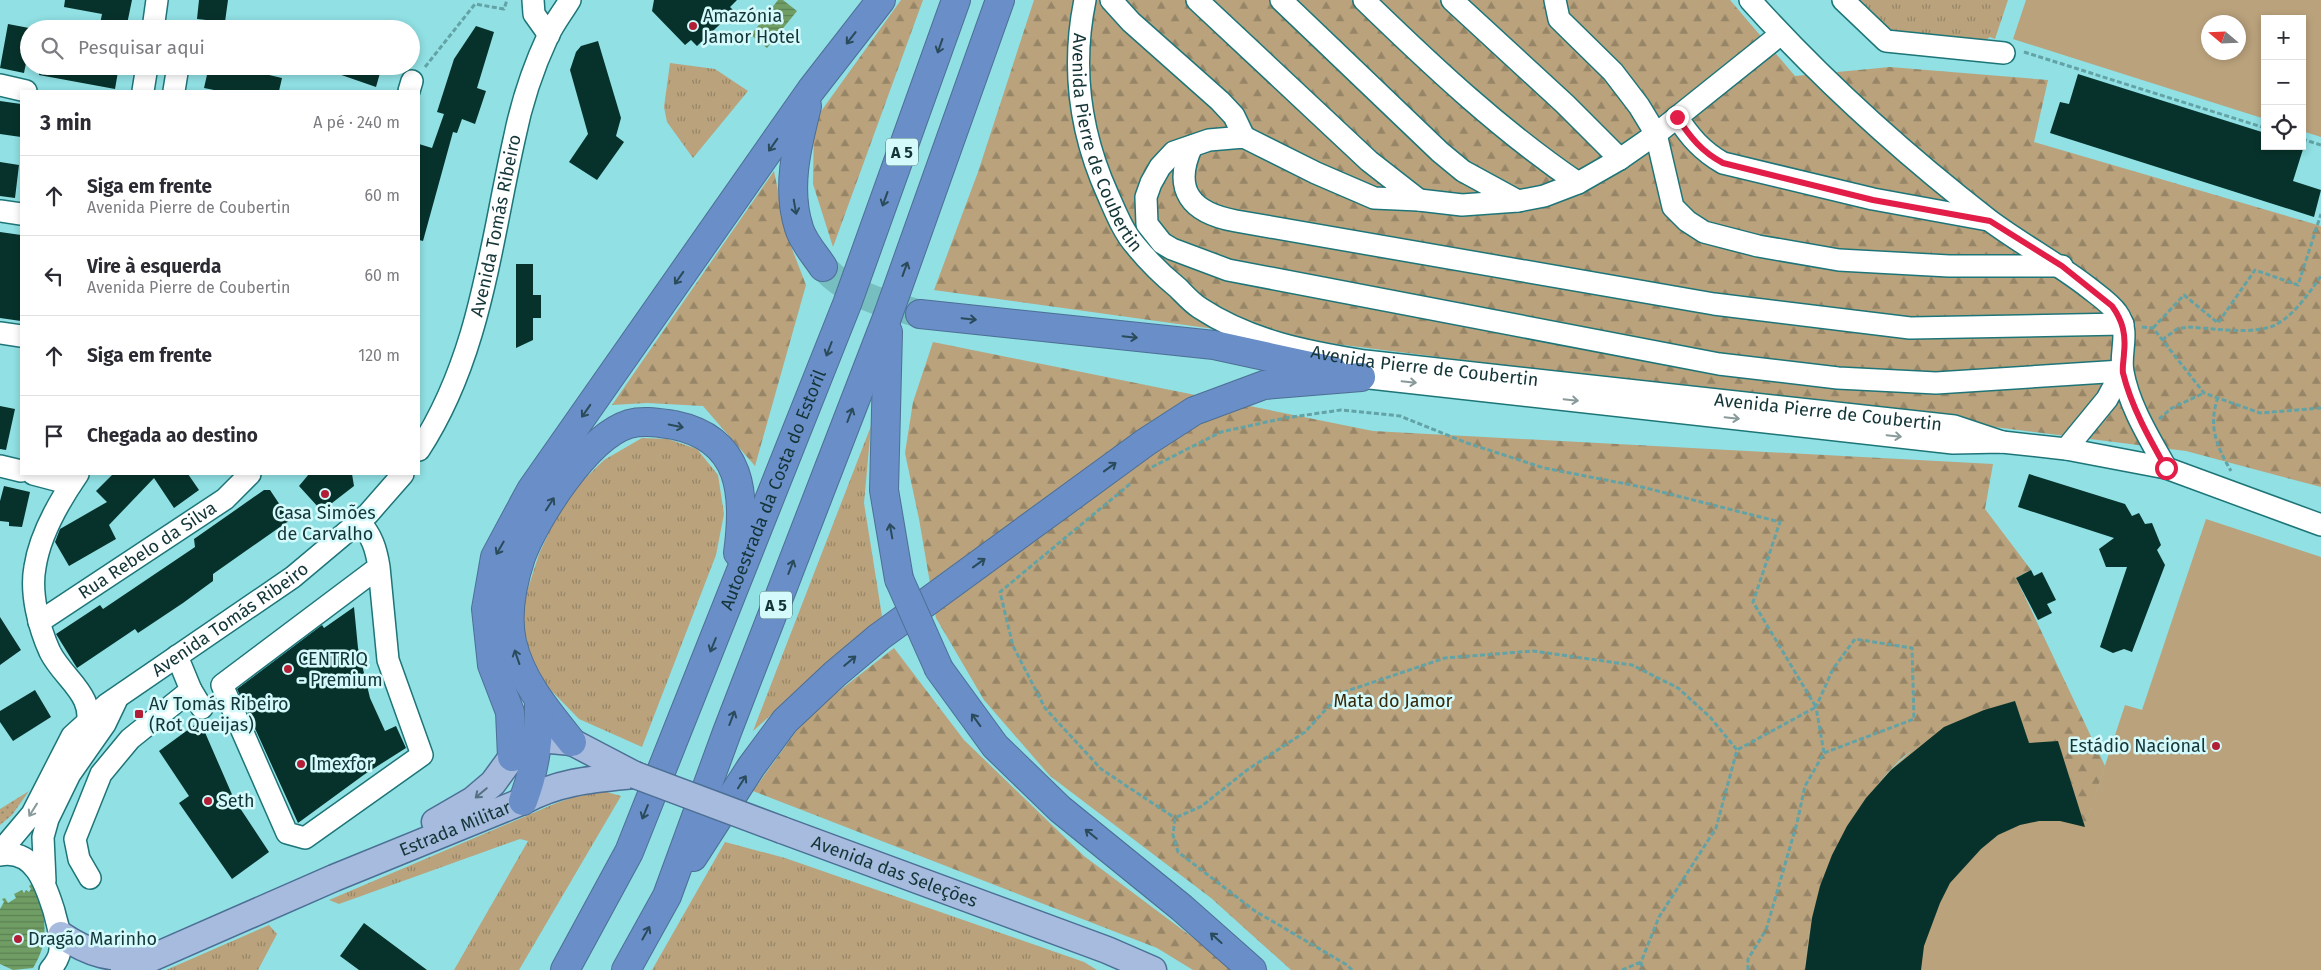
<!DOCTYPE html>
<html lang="pt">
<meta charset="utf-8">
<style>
:root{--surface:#fff;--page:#f7f7f7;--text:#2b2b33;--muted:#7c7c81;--line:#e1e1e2}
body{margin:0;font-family:"Fira Sans",sans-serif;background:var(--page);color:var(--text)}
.controls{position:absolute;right:15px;top:15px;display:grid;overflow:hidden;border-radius:0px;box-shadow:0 2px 8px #0003}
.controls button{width:45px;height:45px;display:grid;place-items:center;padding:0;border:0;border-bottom:1px solid var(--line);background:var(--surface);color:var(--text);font:25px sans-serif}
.compass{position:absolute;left:2201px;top:15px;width:45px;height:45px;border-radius:50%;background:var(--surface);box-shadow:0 2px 8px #0003;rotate:289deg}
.stop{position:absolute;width:15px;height:15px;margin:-11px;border:4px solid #e11d48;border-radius:50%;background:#fff}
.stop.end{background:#e11d48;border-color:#fff;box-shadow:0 1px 5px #0008}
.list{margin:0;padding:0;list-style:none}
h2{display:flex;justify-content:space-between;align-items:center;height:65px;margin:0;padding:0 20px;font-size:21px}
h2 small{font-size:16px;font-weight:400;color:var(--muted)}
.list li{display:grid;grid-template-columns:32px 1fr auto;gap:15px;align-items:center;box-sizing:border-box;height:80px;padding:0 20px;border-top:1px solid var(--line)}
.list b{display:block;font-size:19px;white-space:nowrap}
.list p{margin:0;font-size:16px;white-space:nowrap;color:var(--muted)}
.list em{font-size:16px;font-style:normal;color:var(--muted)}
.icon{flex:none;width:28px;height:28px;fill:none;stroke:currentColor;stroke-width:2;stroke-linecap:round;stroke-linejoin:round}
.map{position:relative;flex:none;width:2321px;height:970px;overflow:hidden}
.search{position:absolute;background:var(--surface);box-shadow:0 2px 8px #0003;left:20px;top:20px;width:400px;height:55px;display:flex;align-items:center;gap:12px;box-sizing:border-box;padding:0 18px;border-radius:28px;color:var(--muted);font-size:19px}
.panel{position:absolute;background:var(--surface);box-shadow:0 2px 8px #0003;left:20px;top:90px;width:400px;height:385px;border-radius:0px}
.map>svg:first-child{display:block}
</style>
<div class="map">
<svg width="2321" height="970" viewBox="0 0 2321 970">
<defs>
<pattern id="grass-tufts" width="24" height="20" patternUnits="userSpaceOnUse" patternTransform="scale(1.25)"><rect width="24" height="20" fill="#baa27c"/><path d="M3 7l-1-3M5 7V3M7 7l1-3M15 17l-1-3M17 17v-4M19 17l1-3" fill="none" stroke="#968566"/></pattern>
<pattern id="forest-firs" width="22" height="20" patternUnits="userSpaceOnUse" patternTransform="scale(1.25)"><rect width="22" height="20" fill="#baa27c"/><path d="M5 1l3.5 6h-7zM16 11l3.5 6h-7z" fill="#968566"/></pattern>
<pattern id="garden-dots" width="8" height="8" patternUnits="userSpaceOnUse" patternTransform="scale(1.25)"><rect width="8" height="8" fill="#baa27c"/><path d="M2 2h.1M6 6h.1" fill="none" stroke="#968566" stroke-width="1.8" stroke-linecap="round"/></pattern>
<pattern id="water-rules" width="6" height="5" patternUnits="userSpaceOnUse" patternTransform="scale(1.25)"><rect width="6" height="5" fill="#709d64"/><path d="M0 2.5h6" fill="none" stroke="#5b8153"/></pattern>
</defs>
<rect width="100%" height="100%" fill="#90e0e4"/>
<!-- grass -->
<path fill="url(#grass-tufts)" d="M1849,0h159l-13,39 -5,-2 -12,9 -88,-9z
M670,63l45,6 33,22 -55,67 -26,-36 -3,-15z
M871,426l-7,77 18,113 -129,115z
M642,438l26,1 29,10 21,26 6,39 -8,41 -74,192 -63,-28 -42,-43 -16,-38 3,-37 15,-47 26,-56 39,-38z
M596,789l25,7 -102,174h-65l74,-129 -8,-2 -181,65 -10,-4 225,-96z
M725,842l60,16 299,104 13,8h-445z
M269,925l8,9 -19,36h-92z"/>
<!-- forest -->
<path fill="url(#forest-firs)" d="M901,0h22l-90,247 -20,-63 1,-63z
M1034,0h696l65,76 95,-9 158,13 -14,62 287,84v261l-135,-36 -986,-124 -266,-37 44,-118z
M774,171l13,65 19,49 -51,181 -52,-60 -56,-3 -35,2z
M933,342l440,89 620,33 -8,45 46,61 -15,8 89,188 -20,61 -56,-84c-29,1 -58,3 -88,4 -7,0 -20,-1 -26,2 -11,5 -23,19 -31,28 -47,54 -74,120 -79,193h-514l-80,-72 -161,-122 -66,-76 -48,-82 -17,-99 -14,-66 8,-51z
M894,648l70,92 120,116 136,102 11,12h-38l-36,-22 -404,-157 54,-75z"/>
<!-- garden -->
<path fill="url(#garden-dots)" d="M29,791l-17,24 -12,10v-16z"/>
<!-- pitch -->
<path fill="#baa27c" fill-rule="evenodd" d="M2026,0h295v137l-19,-6v-112h-37v100l-252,-80zM2238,22v30h-30v-30z
M2206,519l115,38v413h-516c6,-97 54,-191 139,-242 21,-13 47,-20 71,-27l14,42 29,-2 27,85 40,-121 17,5z"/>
<!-- water -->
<path fill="url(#water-rules)" d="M778,0h5l14,11 -30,37 -6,-5 -2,3 -3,-4 1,-2 -6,-5z
M32,884c15,27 18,58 1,84l-20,2 -13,-6v-55l4,-7 -2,-3 3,-1 3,5 8,-5 -2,-4 8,-4 2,3 2,-3 3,2 2,-3 -2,-3z"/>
<!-- building -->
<path fill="#07322b" d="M65,0h67l-6,29 -26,-5 2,-10 -38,-7z
M199,0h29l-3,22 -28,-3z
M654,0h83l-7,7 4,4 -37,35 -6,-6 -6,5 -33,-34z
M8,24l21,4v20l-5,25 -24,-5z
M476,26l18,6 -17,56 9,3 -11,33 -13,-5 -5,14 -4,-1 -30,109 -4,-1v-96l13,4 12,-34 -7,-2 17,-53z
M598,41l23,77 -5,18 8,6 -27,38 -28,-18 19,-28 -18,-64 6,-18 5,-6z
M40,66h79l-4,23 -76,-14z
M209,66h22l51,12 -3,13h-60l-15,-3z
M328,66h54l-6,21 -49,-17z
M2078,74l187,59v13h39l-11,35 28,9 -7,27 -264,-84 10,-31 9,2z
M0,101l21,3v33l-21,-3z
M0,162l19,3 -4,33 -15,-2z
M0,232l21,3v86l-21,-3z
M516,264h17v31h8v23h-8v22l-17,8z
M0,406l15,3 -9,41 -6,-1z
M113,474h75l11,16 -25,18 -20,-30 -45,47 7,14 -47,27 -14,-24 5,-13 47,-27 -11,-11z
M309,474h43l2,12 -22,17 -4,-1 -9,6 -20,-22z
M2029,474l96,30 7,12 7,-3 6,11 7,-1 9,22 -4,5 8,15 -33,87 -8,-3 -11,4 -13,-6 27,-80h-21l-7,-18 15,-11 -96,-31z
M4,486l26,6 -8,35 -13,-1v-4l-9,-1v-20z
M264,490h6l20,30 -77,54v7l-30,22 -45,30 -3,-4 -58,39 -21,-34 44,-29 3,4 92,-62 -1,-8z
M2031,570l3,6 8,-4 14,28 -9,4 5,9 -14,7 -22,-42z
M354,607l4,41 12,50 15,33 11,-5 10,22 -41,26 -67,49 -61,-134 85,-64 2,3z
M0,617l21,33 -21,15z
M35,690l16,27 -38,24 -13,-19v-11z
M2015,701l14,42 29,-2 27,86 -25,-6h-21l-19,4 -22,10 -17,14 -31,34 -10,20 -16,43 -3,24h-116l7,-52 8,-32 12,-31 15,-29 19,-28 25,-28 53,-43 40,-17z
M200,721l34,78 35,53 -37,27 -53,-76 10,-7 -30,-45z
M364,923l63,47h-68l-19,-14z"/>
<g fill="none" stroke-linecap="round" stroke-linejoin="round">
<!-- highway-tunnel -->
<path stroke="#77bec1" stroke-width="28" stroke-dasharray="28 14" stroke-linecap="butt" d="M823,267c27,29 61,36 97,47"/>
<defs>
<g id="minor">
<path d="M533,0l1,14 15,21"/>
<path id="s1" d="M1085,0c-14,68 -5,133 23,195 8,18 15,36 27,50 13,16 27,30 43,43 7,7 14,15 22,20 50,33 108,44 165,53l589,65 48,16"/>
<path d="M1111,0l20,22 89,79 14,15 10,21"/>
<path d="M1197,0l172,161 50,39"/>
<path d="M1281,0l159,152 23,19 55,30"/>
<path d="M1364,0c68,66 136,130 214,183"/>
<path d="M1452,0l113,104 55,55"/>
<path d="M1555,0l4,19 54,53 26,34 17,28 17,73 14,14 17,11 54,14 81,14 110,6h113"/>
<path d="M1750,0c72,80 154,154 239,220 32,24 68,43 100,68 10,8 21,15 28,25 14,19 2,39 6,59 6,34 27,67 43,96"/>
<path d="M1843,0l43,41 118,12"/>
<path d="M153,29l4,-29"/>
<path d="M1781,34l-125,100 -36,25 -42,24 -34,13 -26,5 -56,4 -43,-5 -45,-2 -58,-25 -72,-36 -35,3 -35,12 -14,15 -9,16 -5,14 1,27 15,19 10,6 56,21 491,94 119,14 98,5 186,-12"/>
<path d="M0,85l26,6"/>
<path d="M143,91l4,-25"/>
<path d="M174,91l4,-25"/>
<path d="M409,91l3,-10"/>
<path d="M1677,117c13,20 25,34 46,46l150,36 115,21"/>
<path d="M1192,146c-20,44 -1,67 44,75l478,83 196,24 213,-4"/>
<path d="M0,211l21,3"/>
<path d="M0,333l21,3"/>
<path d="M1361,377l592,66 49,-1 64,7 100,19 155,57"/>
<path d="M2066,449l41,-50 15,-28"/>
<path id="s2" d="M419,450c61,-93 71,-203 95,-310 7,-35 19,-72 34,-104 6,-13 15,-24 22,-36"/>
<path d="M0,466l21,5"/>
<path d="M33,474l38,10"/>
<path d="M78,474c-18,26 -38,60 -43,93 -5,26 4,61 15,85 14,28 47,43 36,79"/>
<path d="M359,521c13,15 17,27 20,46l-157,118 65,148 18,5 117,-83 -34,-95 -9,-93"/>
<path id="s3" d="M39,622l186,-123 25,-25"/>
<path d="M191,690l11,18"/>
<path id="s4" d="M0,852l32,-38 40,-78 34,-31 187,-128 75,-63 35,-40"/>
<path d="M0,855c35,-7 46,31 54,56 3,13 8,25 6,38 0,8 -5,15 -10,21"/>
<path d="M90,878l-11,-19 -4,-20 26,-65 29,-35 61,-49 -14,-34"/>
<path d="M45,881l-2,-44 5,-18 22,-45 35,-50 11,-23"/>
</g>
<g id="major">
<path d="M435,822l38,-22 20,-17 19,-26 27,-18 33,3 63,33"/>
<path id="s5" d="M782,830l325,120 46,20"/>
<path d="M61,935c27,18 52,27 85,19"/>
<path id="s6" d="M124,970l210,-92 189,-77c37,-20 71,-22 112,-26"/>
</g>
<g id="highway">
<path d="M807,106c-10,40 -21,82 -8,122 4,14 17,28 24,39"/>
<path d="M920,314l294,31 119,26"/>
<path d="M888,332l-4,158 15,89"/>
<path d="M939,669l56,77 65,63 122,99 70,62"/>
<path d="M572,742c-24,-30 -51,-61 -60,-100 -6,-28 0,-58 9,-85 15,-40 66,-120 108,-133 15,-4 30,-1 45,1 69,14 72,70 64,128"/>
<path d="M512,757l-2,-45 -18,-47 -6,-56 9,-52 36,-67 280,-400 70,-90"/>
<path d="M523,801c13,-34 16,-65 16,-101"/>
<path d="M693,857l58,-90 34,-46 50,-47 44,-37 267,-195 48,-31 70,-26 97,-8"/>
<path id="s7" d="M565,970l64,-118 218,-548 109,-304"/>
<path d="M626,970l41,-74 60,-164 161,-417 112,-315"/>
</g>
</defs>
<!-- minor casing -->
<use href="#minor" stroke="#1e7578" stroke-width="24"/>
<!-- major casing -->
<use href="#major" stroke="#4c6f95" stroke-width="29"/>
<!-- highway casing -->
<use href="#highway" stroke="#4c6f95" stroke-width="30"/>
<!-- path -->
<path stroke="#63a2a5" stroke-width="3" stroke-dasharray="5 2.5" stroke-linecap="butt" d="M2024,52l241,76
M425,67l50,-63 29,5 3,-9
M2302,139l19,6
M2142,327l11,1 51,65 56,20 61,-5
M2153,328l31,-33 34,28 37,-53 43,15 23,-71
M2162,340l15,-11 11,-2c23,1 68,9 89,-3 18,-10 32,-31 44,-48
M2218,397c-10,29 -2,48 13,74
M2159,419l13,-11 32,-15
M1152,467l69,-35 64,-14 56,-8 59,6 67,27 77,25 98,19 138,35 -27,80 63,105 -79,43
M1130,484l-130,108 13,54 32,62 56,61 74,49
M1352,970l-5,-5 -92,-54 -77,-59 -5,-17 2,-17 27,-12 45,-36 58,-38 36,-39 104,-35 88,-7 99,14 46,23 32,29 27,33 -21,78 -57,89 -18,45 1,8
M1622,970l19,-8
M1748,970v-11l18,-29 31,-107 8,-37 19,-33 90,-34 -2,-71 -57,-9 -22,30 -17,38 8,46"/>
<!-- minor -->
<use href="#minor" stroke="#fff" stroke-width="21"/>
<!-- major -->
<use href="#major" stroke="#a6bbdd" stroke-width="26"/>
<!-- highway -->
<use href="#highway" stroke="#6a8ec7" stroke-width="28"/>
<defs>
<path id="major-bridge" d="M635,775l147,55"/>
<path id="highway-bridge" d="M899,579l40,90"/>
</defs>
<!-- major-bridge casing -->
<use href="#major-bridge" stroke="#4c6f95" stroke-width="29" stroke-linecap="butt"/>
<!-- highway-bridge casing -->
<use href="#highway-bridge" stroke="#4c6f95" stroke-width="30" stroke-linecap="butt"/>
<!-- major-bridge -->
<use href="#major-bridge" stroke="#a6bbdd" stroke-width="26"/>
<!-- highway-bridge -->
<use href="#highway-bridge" stroke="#6a8ec7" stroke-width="28"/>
</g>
<!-- one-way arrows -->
<defs><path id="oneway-shaft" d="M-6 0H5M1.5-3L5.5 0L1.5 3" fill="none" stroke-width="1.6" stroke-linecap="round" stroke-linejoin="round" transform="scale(1.25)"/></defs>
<g stroke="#294b5b">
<use href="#oneway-shaft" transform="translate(851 38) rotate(128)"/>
<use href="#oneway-shaft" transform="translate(940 46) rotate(109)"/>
<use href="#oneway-shaft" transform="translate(773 145) rotate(125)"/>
<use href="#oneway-shaft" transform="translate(885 199) rotate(110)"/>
<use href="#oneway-shaft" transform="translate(795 207) rotate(80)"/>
<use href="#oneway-shaft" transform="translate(905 269) rotate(-70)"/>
<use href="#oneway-shaft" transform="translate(679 278) rotate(125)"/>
<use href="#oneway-shaft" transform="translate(969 319) rotate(6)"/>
<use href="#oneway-shaft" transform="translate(1130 337) rotate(6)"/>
<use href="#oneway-shaft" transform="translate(829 349) rotate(111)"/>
<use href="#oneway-shaft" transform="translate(586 411) rotate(125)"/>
<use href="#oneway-shaft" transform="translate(850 415) rotate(-69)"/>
<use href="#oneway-shaft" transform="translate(676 426) rotate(12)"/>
<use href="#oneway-shaft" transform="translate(1110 467) rotate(-36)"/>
<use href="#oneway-shaft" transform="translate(550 504) rotate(-57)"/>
<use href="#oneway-shaft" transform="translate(891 531) rotate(-100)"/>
<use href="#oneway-shaft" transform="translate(500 548) rotate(120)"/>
<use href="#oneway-shaft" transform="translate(979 563) rotate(-36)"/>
<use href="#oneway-shaft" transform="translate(791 567) rotate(-69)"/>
<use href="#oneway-shaft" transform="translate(713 645) rotate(112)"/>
<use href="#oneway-shaft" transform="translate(517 657) rotate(-109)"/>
<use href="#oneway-shaft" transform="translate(850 661) rotate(-40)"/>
<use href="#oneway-shaft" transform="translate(732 718) rotate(-69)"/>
<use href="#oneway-shaft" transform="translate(976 720) rotate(-126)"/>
<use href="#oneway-shaft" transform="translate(742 782) rotate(-57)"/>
<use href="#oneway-shaft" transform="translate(645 812) rotate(112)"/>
<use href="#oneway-shaft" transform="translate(1091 834) rotate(-141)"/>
<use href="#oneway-shaft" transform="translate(646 933) rotate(-61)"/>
<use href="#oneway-shaft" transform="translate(1216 938) rotate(-138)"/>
</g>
<g stroke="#899a9b">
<use href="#oneway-shaft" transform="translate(1409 382) rotate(6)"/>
<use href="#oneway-shaft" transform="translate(1571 400) rotate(6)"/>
<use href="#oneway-shaft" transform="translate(1732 418) rotate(6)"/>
<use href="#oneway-shaft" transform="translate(1894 436) rotate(6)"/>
<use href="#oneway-shaft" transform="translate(33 810) rotate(122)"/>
</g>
<use stroke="#557182" href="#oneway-shaft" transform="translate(481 793) rotate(140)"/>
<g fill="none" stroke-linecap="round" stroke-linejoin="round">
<!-- route -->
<path stroke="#e11d48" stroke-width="6" d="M1677,117c13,20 25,35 46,46l150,37 117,21 72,45 50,40c11,15 14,29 12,47 0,6 -2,14 -1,20 8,33 26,65 43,95"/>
</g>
<!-- markers -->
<g fill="#b11e36" stroke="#d4fafb" stroke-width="2">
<circle cx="693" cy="26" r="5"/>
<circle cx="325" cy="494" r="5"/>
<circle cx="288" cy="669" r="5"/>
<rect x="134" y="709" width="10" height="10" rx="2.5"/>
<circle cx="2216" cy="746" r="5"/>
<circle cx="301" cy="764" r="5"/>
<circle cx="208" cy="801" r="5"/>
<circle cx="18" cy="939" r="5"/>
</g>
<g text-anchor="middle" stroke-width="5" stroke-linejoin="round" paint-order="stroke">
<!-- shield labels -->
<g fill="#d4fafb" stroke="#4d7072" stroke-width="1">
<rect x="886" y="138.5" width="32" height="27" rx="4"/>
<rect x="760" y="591.5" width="32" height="27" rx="4"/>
</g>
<g font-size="16" font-weight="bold" fill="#133537">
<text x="902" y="158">A 5</text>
<text x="776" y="611">A 5</text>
</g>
<!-- poi labels -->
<g font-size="18" fill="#133537" stroke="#d4fafb" text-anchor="start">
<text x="703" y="22">Amazónia<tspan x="703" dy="21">Jamor Hotel</tspan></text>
<text x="325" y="519" text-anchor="middle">Casa Simões<tspan x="325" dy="21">de Carvalho</tspan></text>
<text x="298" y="665">CENTRIQ<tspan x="298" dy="21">- Premium</tspan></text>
<text x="149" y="710">Av Tomás Ribeiro<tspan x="149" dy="21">(Rot Queijas)</tspan></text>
<text x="2206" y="752" text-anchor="end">Estádio Nacional</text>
<text x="311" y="770">Imexfor</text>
<text x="218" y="807">Seth</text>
<text x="28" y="945">Dragão Marinho</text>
</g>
<!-- street labels -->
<g font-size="18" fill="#133537" stroke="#d4fafb">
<text dy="6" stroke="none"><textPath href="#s1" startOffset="148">Avenida Pierre de Coubertin</textPath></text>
<text dy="6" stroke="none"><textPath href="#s2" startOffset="239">Avenida Tomás Ribeiro</textPath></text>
<text dy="6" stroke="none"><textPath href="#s1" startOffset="582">Avenida Pierre de Coubertin</textPath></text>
<text dy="6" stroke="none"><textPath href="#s1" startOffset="988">Avenida Pierre de Coubertin</textPath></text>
<text dy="6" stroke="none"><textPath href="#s7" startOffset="524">Autoestrada da Costa do Estoril</textPath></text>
<text dy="6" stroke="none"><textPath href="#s3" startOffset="130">Rua Rebelo da Silva</textPath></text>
<text dy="6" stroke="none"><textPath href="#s4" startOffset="334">Avenida Tomás Ribeiro</textPath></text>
<text dy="6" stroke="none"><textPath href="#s6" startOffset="360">Estrada Militar</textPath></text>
<text dy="6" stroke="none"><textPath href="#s5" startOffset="120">Avenida das Seleções</textPath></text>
</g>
<!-- park labels -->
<g font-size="18" fill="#372708" stroke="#d4fafb">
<text x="1393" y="707">Mata do Jamor</text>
</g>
</g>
</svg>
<div class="controls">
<button>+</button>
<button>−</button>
<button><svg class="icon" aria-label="locate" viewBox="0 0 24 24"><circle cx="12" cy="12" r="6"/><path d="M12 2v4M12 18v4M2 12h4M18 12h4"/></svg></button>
</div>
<svg class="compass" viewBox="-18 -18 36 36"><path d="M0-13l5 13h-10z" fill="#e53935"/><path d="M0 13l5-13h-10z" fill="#7c7c81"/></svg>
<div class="stop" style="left:2166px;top:468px"></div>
<div class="stop end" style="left:1677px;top:117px"></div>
<div class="search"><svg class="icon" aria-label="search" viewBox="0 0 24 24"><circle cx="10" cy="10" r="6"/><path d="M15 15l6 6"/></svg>Pesquisar aqui</div>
<section class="panel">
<h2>3 min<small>A pé · 240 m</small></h2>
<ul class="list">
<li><svg class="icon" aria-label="ahead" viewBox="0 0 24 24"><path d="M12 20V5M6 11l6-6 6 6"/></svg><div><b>Siga em frente</b><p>Avenida Pierre de Coubertin</p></div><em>60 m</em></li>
<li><svg class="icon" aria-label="left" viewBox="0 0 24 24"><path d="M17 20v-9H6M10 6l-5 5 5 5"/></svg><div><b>Vire à esquerda</b><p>Avenida Pierre de Coubertin</p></div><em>60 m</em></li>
<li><svg class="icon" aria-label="ahead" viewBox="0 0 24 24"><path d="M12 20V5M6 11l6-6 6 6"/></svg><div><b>Siga em frente</b></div><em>120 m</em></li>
<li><svg class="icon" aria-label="arrive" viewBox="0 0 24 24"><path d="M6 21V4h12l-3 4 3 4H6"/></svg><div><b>Chegada ao destino</b></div></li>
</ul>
</section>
</div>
